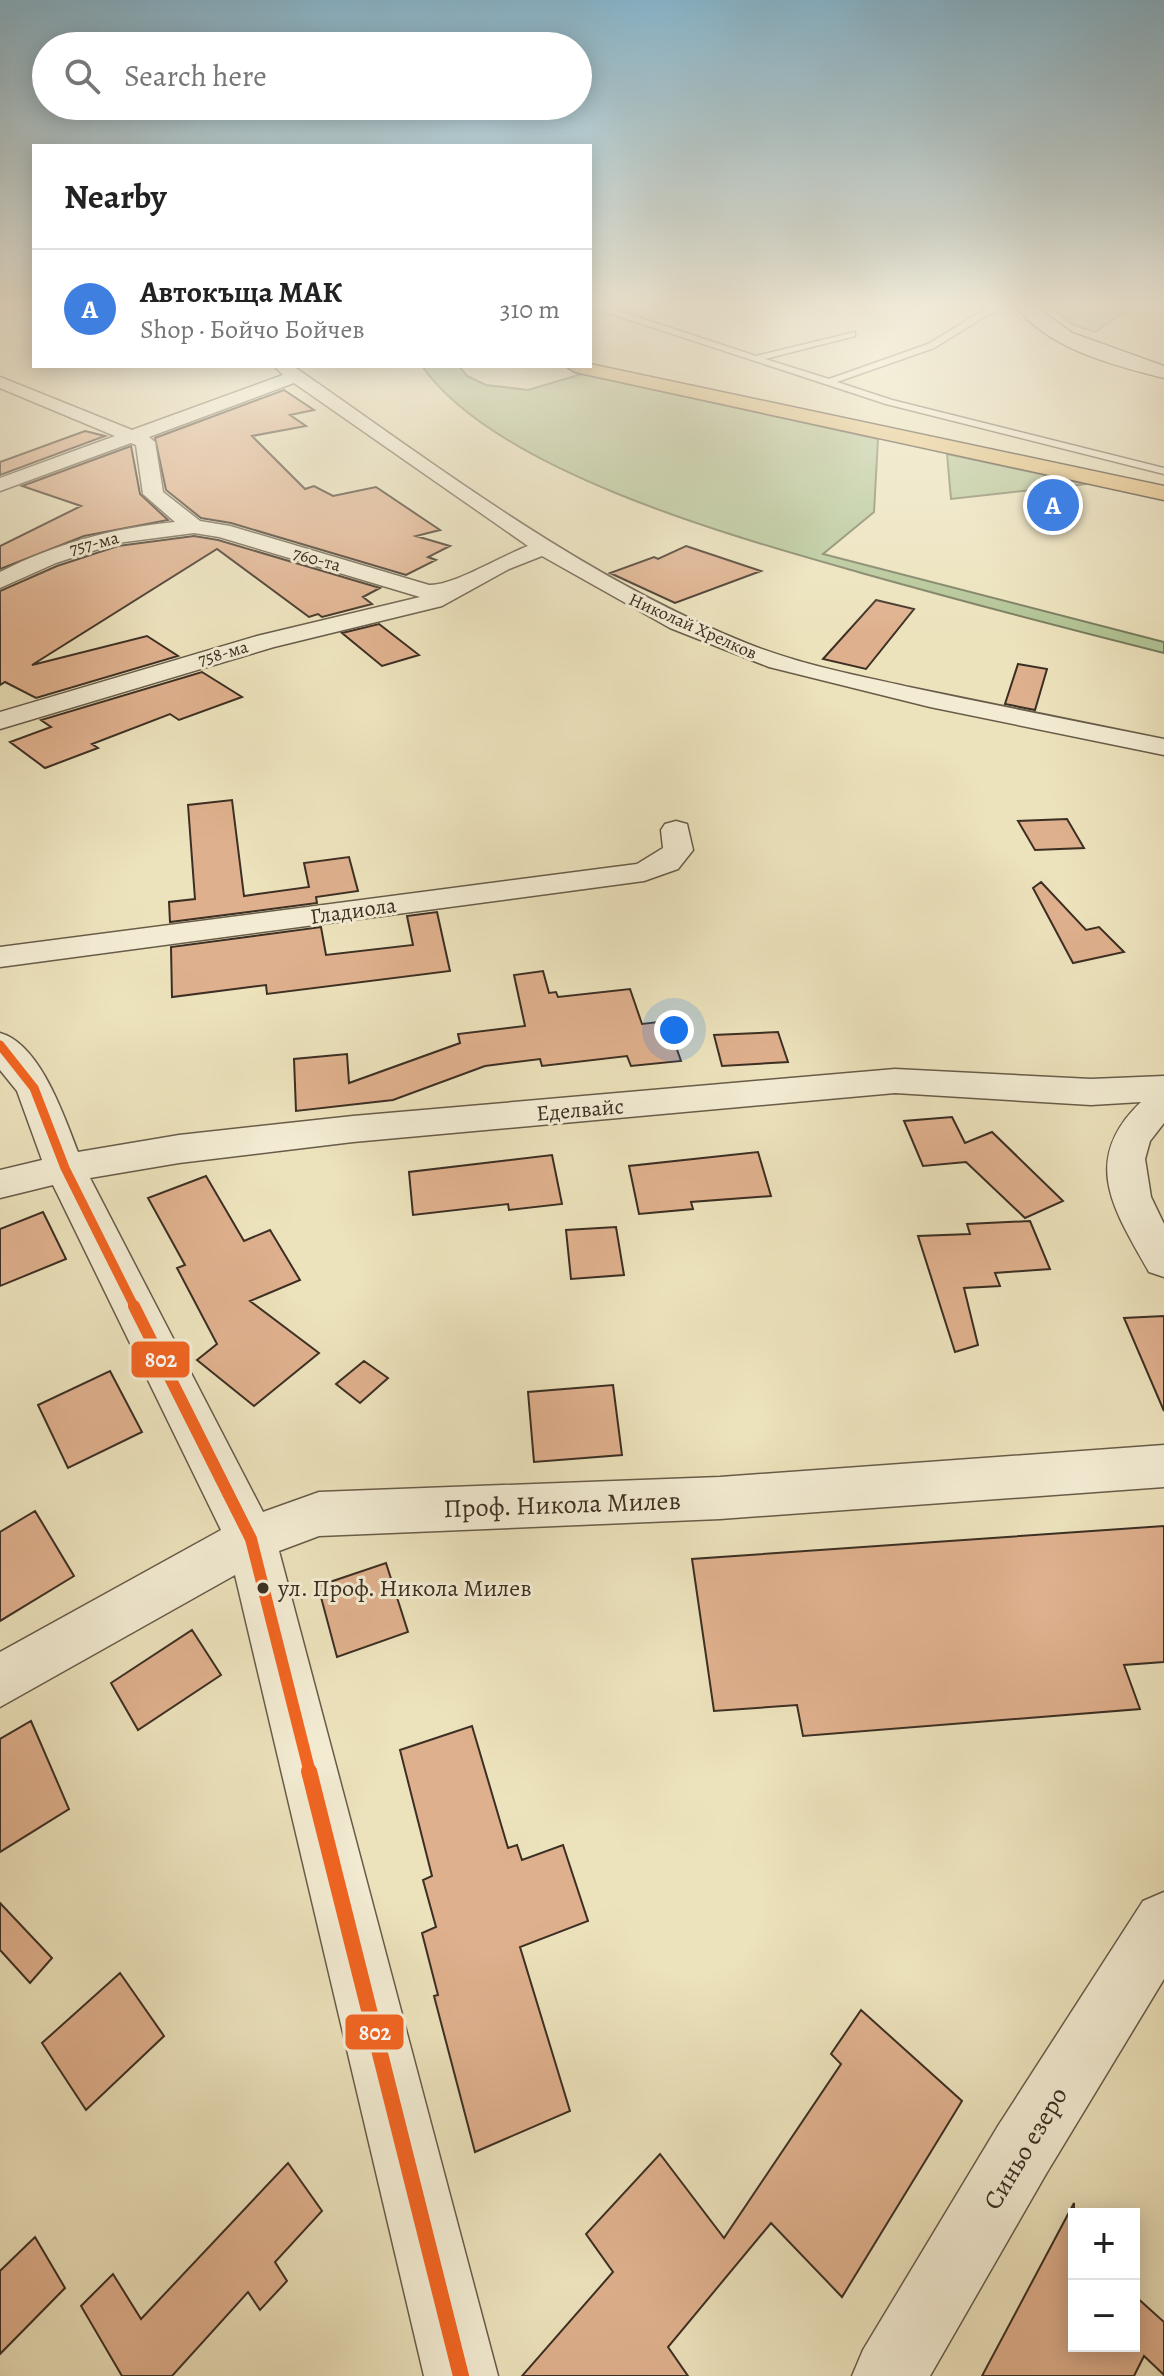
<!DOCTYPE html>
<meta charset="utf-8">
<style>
:root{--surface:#fff;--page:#f2f2f2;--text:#222;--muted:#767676;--line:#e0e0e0;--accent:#8f2418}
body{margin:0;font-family:Alegreya,serif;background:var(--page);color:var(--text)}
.controls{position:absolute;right:24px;bottom:24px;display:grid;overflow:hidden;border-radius:0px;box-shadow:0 4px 20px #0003}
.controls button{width:72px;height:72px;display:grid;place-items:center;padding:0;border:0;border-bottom:2px solid var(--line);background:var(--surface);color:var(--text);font:40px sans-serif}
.you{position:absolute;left:674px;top:1030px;width:28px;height:28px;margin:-20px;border:6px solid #fff;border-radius:50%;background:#1a73e8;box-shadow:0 0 0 12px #1a73e833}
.badge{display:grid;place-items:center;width:52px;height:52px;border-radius:50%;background:var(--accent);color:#fff;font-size:26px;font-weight:700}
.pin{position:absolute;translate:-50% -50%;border:4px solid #fff;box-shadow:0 2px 8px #0006}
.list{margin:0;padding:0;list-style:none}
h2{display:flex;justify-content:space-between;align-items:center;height:104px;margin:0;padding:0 32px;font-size:34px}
h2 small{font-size:26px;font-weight:400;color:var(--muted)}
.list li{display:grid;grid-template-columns:52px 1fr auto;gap:24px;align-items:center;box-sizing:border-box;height:120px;padding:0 32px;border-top:2px solid var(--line)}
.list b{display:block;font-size:30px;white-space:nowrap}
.list p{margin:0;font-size:26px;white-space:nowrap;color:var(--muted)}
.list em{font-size:26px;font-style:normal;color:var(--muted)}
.icon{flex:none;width:44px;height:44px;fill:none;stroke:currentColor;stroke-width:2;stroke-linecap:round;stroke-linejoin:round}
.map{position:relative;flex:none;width:1164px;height:2376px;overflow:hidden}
.search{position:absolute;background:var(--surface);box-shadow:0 4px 20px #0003;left:32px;top:32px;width:560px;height:88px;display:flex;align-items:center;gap:20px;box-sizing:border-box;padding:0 28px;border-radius:44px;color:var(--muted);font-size:30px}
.panel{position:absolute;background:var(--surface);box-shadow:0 4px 20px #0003;left:32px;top:144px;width:560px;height:224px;border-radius:0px}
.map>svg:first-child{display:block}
</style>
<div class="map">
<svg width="1164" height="2376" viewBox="0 0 1164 2376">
<rect width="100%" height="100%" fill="#ece2bc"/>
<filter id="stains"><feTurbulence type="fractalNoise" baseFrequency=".0025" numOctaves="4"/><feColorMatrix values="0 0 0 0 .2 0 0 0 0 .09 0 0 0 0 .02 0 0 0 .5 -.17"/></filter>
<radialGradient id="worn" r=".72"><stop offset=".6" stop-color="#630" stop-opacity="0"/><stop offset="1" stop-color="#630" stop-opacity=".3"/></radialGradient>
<!-- green -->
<path fill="#b2c495" stroke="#777a5c" stroke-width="2" d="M1044,302h96l-45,30 -24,-8z
M422,366h37l8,10 19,9 42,5 54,-16 296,65 -4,73 -51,42 341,88v11c-100,-25 -199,-51 -299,-79 -123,-35 -368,-101 -443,-208z
M947,454l140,30 -136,15z"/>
<!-- building -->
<path fill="#dfb08d" stroke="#3c2f23" stroke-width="2" d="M284,390l30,20 -24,5 16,11 -54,10 53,53 9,-3 19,10 43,-9 64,43 -24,6 34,10 -22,11 8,3 -30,15 -175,-52 -30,-5 -35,-28 -11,-52z
M85,431l20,5 -105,39v-13z
M131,446l9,48 28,26 -84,16 -84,33v-23l81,-40 -59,-20z
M194,536l24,4 162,48 -17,9 9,7 -50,13 -4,-3 -9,3 -92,-68 -185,116 115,-29 31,20 -142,42 -31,-16 -5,3v-94l57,-25 61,-20z
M686,546l75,25 -86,32 -65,-30 44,-16 4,2z
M876,600l38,9 -48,60 -43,-10z
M379,624l40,31 -37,11 -40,-33z
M1018,664l29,5 -12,41 -30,-6z
M202,672l40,25 -63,23 -9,-6 -78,30 6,4 -53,20 -35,-26 41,-15 -10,-7z
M232,800l12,96 65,-9 -5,-24 45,-6 9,34 -42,6 1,6 -147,19 -1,-20 26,-3 -7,-94z
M1067,819l17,29 -49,2 -17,-29z
M1041,882l45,48 13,-3 25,25 -51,11 -40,-75z
M437,912l13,59 -183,23 -1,-9 -94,12 -1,-50 150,-20 5,28 87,-10 -6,-29z
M543,971l6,22 7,-1 2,5 72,-8 12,35 25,-3 14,40 -50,5 -4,-10 -85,10 -2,-7 -55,7 -92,34 -97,11 -2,-52 53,-5 2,29 111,-40 -2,-9 67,-8 -11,-51z
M778,1032l10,30 -66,4 -8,-31z
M952,1117l13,26 27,-11 71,69 -38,17 -59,-56 -43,4 -19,-45z
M758,1152l13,44 -80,6 2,7 -54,5 -10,-48z
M552,1155l10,49 -53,6 -1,-6 -95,11 -4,-43z
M206,1176l38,65 26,-11 30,50 -50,21 69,52 -65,53 -57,-46 20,-16 -40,-76 8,-3 -37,-67z
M43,1212l23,47 -66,27v-57z
M1030,1221l20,48 -55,4 5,13 -36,2 14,57 -23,7 -37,-116 52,-2 -3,-10z
M616,1227l8,48 -53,4 -5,-49z
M1164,1316v95l-40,-93z
M364,1361l24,17 -28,25 -24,-19z
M110,1371l32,61 -74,36 -30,-63z
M613,1385l9,70 -88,7 -6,-70z
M35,1511l39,65 -74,45v-89z
M1164,1526v136l-40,3 16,44 -337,27 -6,-31 -83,6 -22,-152z
M386,1563l22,69 -71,25 -19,-71z
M192,1630l29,45 -83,55 -27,-47z
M31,1721l38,88 -69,43v-113z
M472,1726l36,122 9,-3 5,15 41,-15 25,76 -68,26 50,164 -95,41 -41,-156 4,-1 -16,-62 14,-6 -13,-47 9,-4 -32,-126z
M0,1903l52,55 -22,25 -30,-33z
M120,1973l44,63 -78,74 -44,-67z
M861,2010l101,91 -120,196 -71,-74 -103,124 20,29h-166l91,-104 -27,-38 74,-80 64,84 117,-174 -10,-10z
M288,2163l34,48 -47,51 12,19 -27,29 -12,-18 -76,84h-50l-41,-70 32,-32 28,45z
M1074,2203v143h60v-51l30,27v53l-20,-19 -10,20h-152z
M35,2237l30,51 -65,66v-83z"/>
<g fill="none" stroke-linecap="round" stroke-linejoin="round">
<defs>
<path id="lane" d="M611,302l-10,3 155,51 99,-24v4l-90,23 64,20 99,-35 69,-42h28l-3,4h-20l-68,42 -97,34 55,18 272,68v6l-278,-70 -296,-97 2,-4z
M795,302h11l28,9 -4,2z"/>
<path id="street" d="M274,366h19c146,101 287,210 453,277 52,21 108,32 163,44 85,18 170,35 255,52v16l-234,-48 -161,-40 -99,-39 -128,-72 -33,13 -67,37 -168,41 -274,82v-17l257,-76 163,-39 -201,-60 -25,-4 -77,10 -61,20 -56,25v-16c55,-28 113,-44 175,-50l-32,-28 -7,-49 -5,-2 -131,48v-13l115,-42 -115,-48v-11l132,53 151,-55zM294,383l234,163c-27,10 -75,40 -99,39l-199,-59 -30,-5 -37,-29 -8,-50 -6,-5z
M676,821l11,3 6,26 -15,19 -34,12 -644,86v-20l637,-83 26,-16 -2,-18 4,-6z
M0,1033c40,11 64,83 78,119l101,-17 174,-19 542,-47 196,10 73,-3v47l-14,18 -5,18 6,38 13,27v53l-15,-5c-34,-61 -70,-111 -8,-170l-50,3 -196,-12 -542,49 -174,21 -89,15 173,334 56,-20 401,-15 444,-32v42l-444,32 -401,17 -40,15 219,825h-74l-189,-801 -235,132v-55l221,-122 -168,-345 -53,13v-28l42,-10 -25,-69 -17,-21z
M1164,1892v87l-118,195 -116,202h-78l11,-26 135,-224 145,-225z"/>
<path id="secondary" d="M1013,302h17l42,31 92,33v12c-51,-13 -120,-30 -151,-76z"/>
<path id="highway" d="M590,364l574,122v14l-589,-128 -9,-6z"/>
</defs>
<!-- lane casing -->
<use href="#lane" stroke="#685c49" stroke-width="3"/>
<!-- street casing -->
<use href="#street" stroke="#685c49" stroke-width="3"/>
<!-- secondary casing -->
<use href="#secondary" stroke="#3c2f23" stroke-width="3"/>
<!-- highway casing -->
<use href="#highway" stroke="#3c2f23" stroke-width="3"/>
<!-- lane -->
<use href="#lane" fill="#f3ecd3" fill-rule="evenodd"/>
<!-- street -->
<use href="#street" fill="#f3ecd3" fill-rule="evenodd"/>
<!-- secondary -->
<use href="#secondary" fill="#f3ecd3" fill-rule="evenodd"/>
<!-- highway -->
<use href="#highway" fill="#e6c17e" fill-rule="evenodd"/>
<defs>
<path id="bus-1-far2" d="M0,1045l34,43 31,80 70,140"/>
<path id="bus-1-far1" d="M134,1306l117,233 59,234"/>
<path id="bus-1" d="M309,1771l152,605"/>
</defs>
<!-- bus-1-far2 casing -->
<use href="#bus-1-far2" stroke="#f3ecd3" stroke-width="15"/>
<!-- bus-1-far1 casing -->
<use href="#bus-1-far1" stroke="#f3ecd3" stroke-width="18"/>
<!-- bus-1 casing -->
<use href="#bus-1" stroke="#f3ecd3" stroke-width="22"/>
<!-- bus-1-far2 -->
<use href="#bus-1-far2" stroke="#f26522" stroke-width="9"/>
<!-- bus-1-far1 -->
<use href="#bus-1-far1" stroke="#f26522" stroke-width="12"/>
<!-- bus-1 -->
<use href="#bus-1" stroke="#f26522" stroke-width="16"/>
</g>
<!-- sky -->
<linearGradient id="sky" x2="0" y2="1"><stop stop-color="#88b8d0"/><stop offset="0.48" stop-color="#f6f2e1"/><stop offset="1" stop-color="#f6f2e1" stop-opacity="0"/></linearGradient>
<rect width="1164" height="634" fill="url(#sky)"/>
<!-- markers -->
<circle fill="#3c2f23" stroke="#f3ecd3" stroke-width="3" cx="263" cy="1588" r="7"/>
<g text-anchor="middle" stroke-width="6" stroke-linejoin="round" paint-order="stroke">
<!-- far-street labels -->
<g font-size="18" fill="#3c2f23" stroke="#f3ecd3">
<text transform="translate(94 543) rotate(-14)" y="6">757-ма</text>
<text transform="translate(317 559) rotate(16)" y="6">760-та</text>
<text transform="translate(693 626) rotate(24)" y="6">Николай Хрелков</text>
<text transform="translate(223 653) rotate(-16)" y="6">758-ма</text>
</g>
<!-- street labels -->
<g font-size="22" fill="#3c2f23" stroke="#f3ecd3">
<text transform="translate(353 910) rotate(-8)" y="8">Гладиола</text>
<text transform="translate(580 1109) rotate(-5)" y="8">Еделвайс</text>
</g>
<!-- near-bus labels -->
<g font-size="24" fill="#3c2f23" stroke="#f3ecd3" text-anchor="start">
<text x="278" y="1596">ул. Проф. Никола Милев</text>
</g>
<!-- near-street labels -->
<g font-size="26" fill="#3c2f23" stroke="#f3ecd3">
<text transform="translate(562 1504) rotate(-2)" y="9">Проф. Никола Милев</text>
<text transform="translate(1025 2148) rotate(-59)" y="9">Синьо езеро</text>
</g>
</g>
<g stroke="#f3ecd3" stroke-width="3">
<rect x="130" y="1340" width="61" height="39" rx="8" fill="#f26522"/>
<rect x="344" y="2013" width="61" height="38" rx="8" fill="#f26522"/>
</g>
<g font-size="22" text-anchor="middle" font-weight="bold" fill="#fff">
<text x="161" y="1367">802</text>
<text x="375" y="2040">802</text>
</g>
<rect width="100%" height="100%" filter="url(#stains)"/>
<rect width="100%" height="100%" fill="url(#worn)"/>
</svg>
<div class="controls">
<button>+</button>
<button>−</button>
</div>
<div class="you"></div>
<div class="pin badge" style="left:1053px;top:505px;background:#3f7fe0">A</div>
<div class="search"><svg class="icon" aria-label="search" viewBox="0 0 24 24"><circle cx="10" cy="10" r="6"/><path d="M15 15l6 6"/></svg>Search here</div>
<section class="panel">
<h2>Nearby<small></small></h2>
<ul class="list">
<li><span class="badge" style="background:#3f7fe0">A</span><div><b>Автокъща МАК</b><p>Shop · Бойчо Бойчев</p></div><em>310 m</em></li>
</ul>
</section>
</div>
